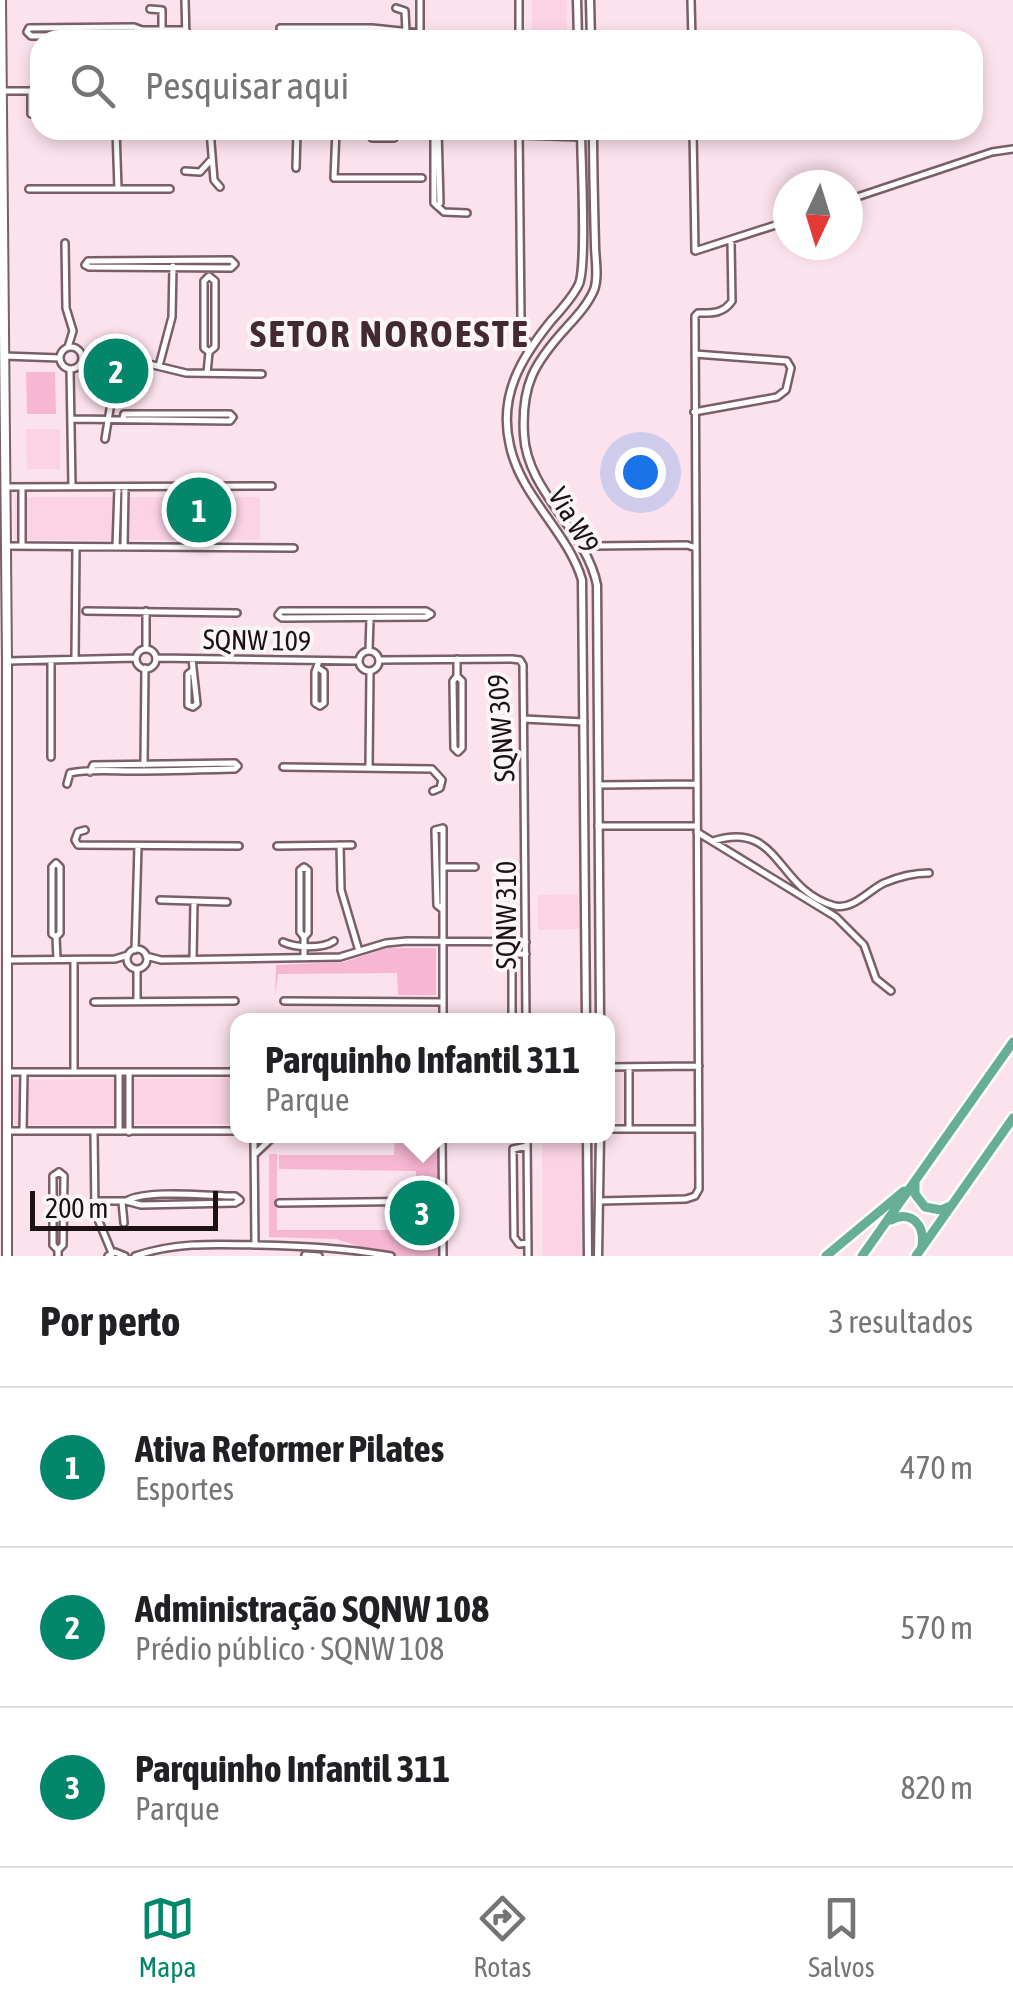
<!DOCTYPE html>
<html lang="pt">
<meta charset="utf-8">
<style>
:root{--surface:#fff;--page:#f6f6f6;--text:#202124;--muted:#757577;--line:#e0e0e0;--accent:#04866a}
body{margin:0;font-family:"Asap Condensed",sans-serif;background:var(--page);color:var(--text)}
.compass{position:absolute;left:773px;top:170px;width:90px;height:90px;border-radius:50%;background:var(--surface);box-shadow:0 5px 15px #0003;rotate:184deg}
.scale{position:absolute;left:30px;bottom:25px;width:188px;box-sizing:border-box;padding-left:10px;border:5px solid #1c1216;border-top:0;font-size:28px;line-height:35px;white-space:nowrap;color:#1c1216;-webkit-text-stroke:8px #fcf6f8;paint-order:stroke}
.you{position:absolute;left:640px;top:472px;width:35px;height:35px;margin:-25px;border:8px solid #fff;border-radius:50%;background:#1a73e8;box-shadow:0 0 0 15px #1a73e833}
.badge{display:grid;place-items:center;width:65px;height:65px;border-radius:50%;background:var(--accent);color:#fff;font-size:32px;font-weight:700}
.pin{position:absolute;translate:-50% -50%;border:5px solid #fff;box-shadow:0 2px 10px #0006}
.popup{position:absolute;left:230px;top:1013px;width:385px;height:130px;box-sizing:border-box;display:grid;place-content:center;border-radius:20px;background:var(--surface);filter:drop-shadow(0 2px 8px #0005);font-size:32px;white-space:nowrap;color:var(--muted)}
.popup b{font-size:38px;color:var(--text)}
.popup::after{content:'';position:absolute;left:50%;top:100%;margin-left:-20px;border:20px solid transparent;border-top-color:var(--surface)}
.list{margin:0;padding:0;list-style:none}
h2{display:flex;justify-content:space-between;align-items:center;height:130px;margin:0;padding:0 40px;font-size:42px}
h2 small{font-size:32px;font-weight:400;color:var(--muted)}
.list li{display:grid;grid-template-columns:65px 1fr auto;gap:30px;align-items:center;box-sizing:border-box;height:160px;padding:0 40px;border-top:2px solid var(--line)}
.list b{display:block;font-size:38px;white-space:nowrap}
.list p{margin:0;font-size:32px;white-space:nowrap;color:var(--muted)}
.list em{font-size:32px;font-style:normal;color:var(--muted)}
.icon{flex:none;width:55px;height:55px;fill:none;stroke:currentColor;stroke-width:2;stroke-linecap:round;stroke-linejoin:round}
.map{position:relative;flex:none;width:1013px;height:1256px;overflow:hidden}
.search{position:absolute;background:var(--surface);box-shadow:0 5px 15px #0003;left:30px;right:30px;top:30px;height:110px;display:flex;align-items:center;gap:25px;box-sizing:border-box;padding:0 35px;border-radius:30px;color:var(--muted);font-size:38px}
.sheet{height:610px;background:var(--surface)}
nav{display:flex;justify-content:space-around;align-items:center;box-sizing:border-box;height:140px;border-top:2px solid var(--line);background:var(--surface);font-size:28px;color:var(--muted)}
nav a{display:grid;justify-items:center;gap:5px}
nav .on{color:var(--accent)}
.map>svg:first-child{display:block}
</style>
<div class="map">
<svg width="1013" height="1256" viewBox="0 0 1013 1256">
<rect width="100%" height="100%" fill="#fce2ed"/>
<!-- built -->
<path fill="#fcd3e4" d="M532,0h35v40h-35z
M26,429h34v40h-33z
M15,497h245v43h-245z
M578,894l1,35 -41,1v-35z
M237,1078v46l-223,1v-45z
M542,1138h40l2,118h-41z"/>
<!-- green -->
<path fill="#f7b6d2" d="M26,372h29l1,42h-29z
M387,948h49v47h-38l-1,-22 -119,1 -3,23 1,-32 68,-3z
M395,1136h45l1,63h-25v-28l-137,-2v-14h115z
M269,1154h8v76h126l1,-25h36v51h-50l-54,-17 -67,-2z"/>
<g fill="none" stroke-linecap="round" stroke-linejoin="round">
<defs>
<path id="minor" d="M185,0l1,40
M691,0l1,40
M396,8l9,3 1,21
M150,9l12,1v20
M280,28h92l48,5
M142,30l-6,5 -105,1 -4,-4 2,-4 105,-1 8,3h44
M420,40v-40
M519,40v-40
M3,91h37
M31,91v23h9
M116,130l2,59
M210,130l4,50 6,7
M336,130l-2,48h88
M434,130v73l10,9 23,1
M519,130l2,189 7,30
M693,130l2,121 93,-30
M519,135l62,2
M372,138h22l6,-7
M296,168l1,-38
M185,171l15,1 10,-11
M29,189h141
M848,200l144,-48 21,-3
M437,206l3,-3 -2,-73
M65,243l1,65 7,23 -5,16
M231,260l4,4 -4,4 -142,-1 -4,-2 3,-4z
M60 358a11 11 0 1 1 22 0a11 11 0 1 1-22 0Z
M4,356l56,2
M82,358l38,-1 66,16 76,1
M159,366l13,-49 1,-51
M70,369l2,117
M207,373l2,-21 6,-5v-66l-6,-5 -5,5v67l5,4
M694,412l83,-15 9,-7 5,-22 -4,-7 -92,-7
M71,419l159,2 3,-4 -3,-3h-106l-1,4
M105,439l6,-36
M6,487l266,-1
M22,488v57
M5,546l289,2
M116,547l2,-59
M124,547l1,-60
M585,550l8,-4 94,-1 9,3
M86,611l151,2
M278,615l3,-4h145l5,3
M278,615l4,3 144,-1 5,-3
M146,648v-37
M136 659a10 10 0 1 1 20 0a10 10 0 1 1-20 0Z
M369,650l1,-31
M359 661a10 10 0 1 1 20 0a10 10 0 1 1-20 0Z
M156,658l202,3
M75,659l1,-112
M192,659l5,45 -4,3 -5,-2v-31l4,-3
M379,660l133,-1 8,1 3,5 3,355
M7,661l129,-3
M318,668l6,4v31l-4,3 -5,-3v-31l4,-11
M457,676l5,5v67l-4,4 -4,-4 -1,-67 4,-5v-17
M524,719l60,3
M51,757v-97
M144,765l1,-97
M283,767l149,2 10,11 -2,8 -7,3
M369,768l1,-97
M67,784l3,-11c19,-4 42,-2 62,-2 34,0 68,-1 103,-2l3,-3 -3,-3 -142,2 -3,7
M599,785l97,-1
M598,826h99
M85,830l-7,2 -3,8 3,5 161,1
M697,832l139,85 28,28 12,34 15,12
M713,841c68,-22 63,50 122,65 18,4 34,-16 49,-23 14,-6 30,-10 45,-10
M340,845l1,45 18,61
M277,846l75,-1
M446,867h29
M160,900l67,2
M442,909l-5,-4 -2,-75 8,-2v192
M56,937l4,-4v-66l-4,-4 -4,4v67l4,3 1,22
M283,942c12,6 40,7 51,-1
M127 959a10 10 0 1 1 20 0a10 10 0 1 1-20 0Z
M135,950l3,-104
M146,956l15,4 179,-3 46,-14 21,-2 119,1
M304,958v-21l4,-4v-63l-4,-3 -4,3v62l4,5
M193,959l1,-57
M8,960l107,-1 13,-4
M74,960v112
M137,969v32
M284,1001l159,1
M94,1002l141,-1
M512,1020v-66h14
M607,1067l92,-1
M7,1072h230
M129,1072v60
M607,1129h92
M629,1129v-62
M8,1131h229
M23,1131l1,-59
M119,1131v-59
M94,1132l1,80 17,41
M442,1136l1,120
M527,1136l1,120
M527,1146l-14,3 1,88 5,7 9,-1
M255,1154l19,-18
M94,1201h32l15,4 94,-2 5,-3
M126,1201c22,-12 82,-5 109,-5l5,4
M599,1201l87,-2 9,-3 4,-7 -4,-873 3,-3c14,0 25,1 34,-12l-1,-59
M122,1202l2,21
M279,1203l164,-2
M255,1245l-1,-104 2,-4 18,-1
M58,1250l5,-5 1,-69 -5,-4
M305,1255l14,1
M58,1256v-6l-5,-5v-69l6,-4
M108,1256l7,-4 10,4
M135,1256c41,-14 80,-12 123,-11 47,1 87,3 133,11"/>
<path id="tertiary" d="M577,0l1,40
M590,0l1,40
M581,130c0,27 6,135 -2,154 -6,13 -18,26 -28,37 -30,37 -53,75 -41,125 11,51 58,86 72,134l4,440
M593,130c0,38 1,76 2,115 0,13 4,32 -1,45 -6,14 -17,26 -27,37 -33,36 -46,58 -43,108 3,57 62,95 73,150l3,435
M587,1136l1,120
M598,1256l2,-120"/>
<path id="secondary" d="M1,0l6,661v595"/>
<path id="trunk" d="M915,1183v11l10,13 16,3 9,-4
M891,1220c21,-11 34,6 31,26
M826,1256l78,-65
M862,1256l151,-214
M916,1256l97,-138"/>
</defs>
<!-- minor casing -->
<use href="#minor" stroke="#7a5e6a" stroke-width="10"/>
<!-- tertiary casing -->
<use href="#tertiary" stroke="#7a5e6a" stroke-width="11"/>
<!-- secondary casing -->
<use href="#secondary" stroke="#7a5e6a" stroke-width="12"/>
<!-- trunk casing -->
<use href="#trunk" stroke="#fff" stroke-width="14"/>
<!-- minor -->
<use href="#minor" stroke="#fff" stroke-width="5"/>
<!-- tertiary -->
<use href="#tertiary" stroke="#fff" stroke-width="6"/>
<!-- secondary -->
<use href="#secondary" stroke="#fff" stroke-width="8"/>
<!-- trunk -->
<use href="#trunk" stroke="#66ae98" stroke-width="9"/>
</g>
<g text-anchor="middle" stroke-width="8" stroke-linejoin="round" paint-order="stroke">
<!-- street labels -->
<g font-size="28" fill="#1c1216" stroke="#fcf6f8">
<text transform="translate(574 520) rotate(59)" y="10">Via W9</text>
<text transform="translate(257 640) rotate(1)" y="10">SQNW 109</text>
<text transform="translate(501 728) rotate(-94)" y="10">SQNW 309</text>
<text transform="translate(506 915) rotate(-90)" y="10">SQNW 310</text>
</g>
<!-- district labels -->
<g font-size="38" font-weight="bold" letter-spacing="2.5" fill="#422934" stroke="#fcf6f8">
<text x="390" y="347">SETOR NOROESTE</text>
</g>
</g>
</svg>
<svg class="compass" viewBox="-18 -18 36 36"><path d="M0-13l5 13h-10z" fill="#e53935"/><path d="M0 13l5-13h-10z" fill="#757577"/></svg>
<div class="scale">200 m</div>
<div class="you"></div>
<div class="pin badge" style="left:199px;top:510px">1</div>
<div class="pin badge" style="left:116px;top:371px">2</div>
<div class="pin badge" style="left:422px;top:1213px">3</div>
<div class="popup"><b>Parquinho Infantil 311</b>Parque</div>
<div class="search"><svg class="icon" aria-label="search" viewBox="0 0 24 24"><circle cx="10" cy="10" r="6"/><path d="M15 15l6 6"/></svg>Pesquisar aqui</div>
</div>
<section class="sheet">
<h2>Por perto<small>3 resultados</small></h2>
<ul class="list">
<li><span class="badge">1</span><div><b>Ativa Reformer Pilates</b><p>Esportes</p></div><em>470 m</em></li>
<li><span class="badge">2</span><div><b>Administração SQNW 108</b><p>Prédio público · SQNW 108</p></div><em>570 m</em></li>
<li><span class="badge">3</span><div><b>Parquinho Infantil 311</b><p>Parque</p></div><em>820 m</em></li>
</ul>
</section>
<nav>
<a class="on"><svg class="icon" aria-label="map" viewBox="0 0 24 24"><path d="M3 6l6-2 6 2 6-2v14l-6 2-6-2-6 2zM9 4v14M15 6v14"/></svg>Mapa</a>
<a><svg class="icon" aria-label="directions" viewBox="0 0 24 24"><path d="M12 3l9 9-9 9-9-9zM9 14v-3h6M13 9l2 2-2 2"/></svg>Rotas</a>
<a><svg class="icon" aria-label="saved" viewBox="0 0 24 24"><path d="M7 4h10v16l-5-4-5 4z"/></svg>Salvos</a>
</nav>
